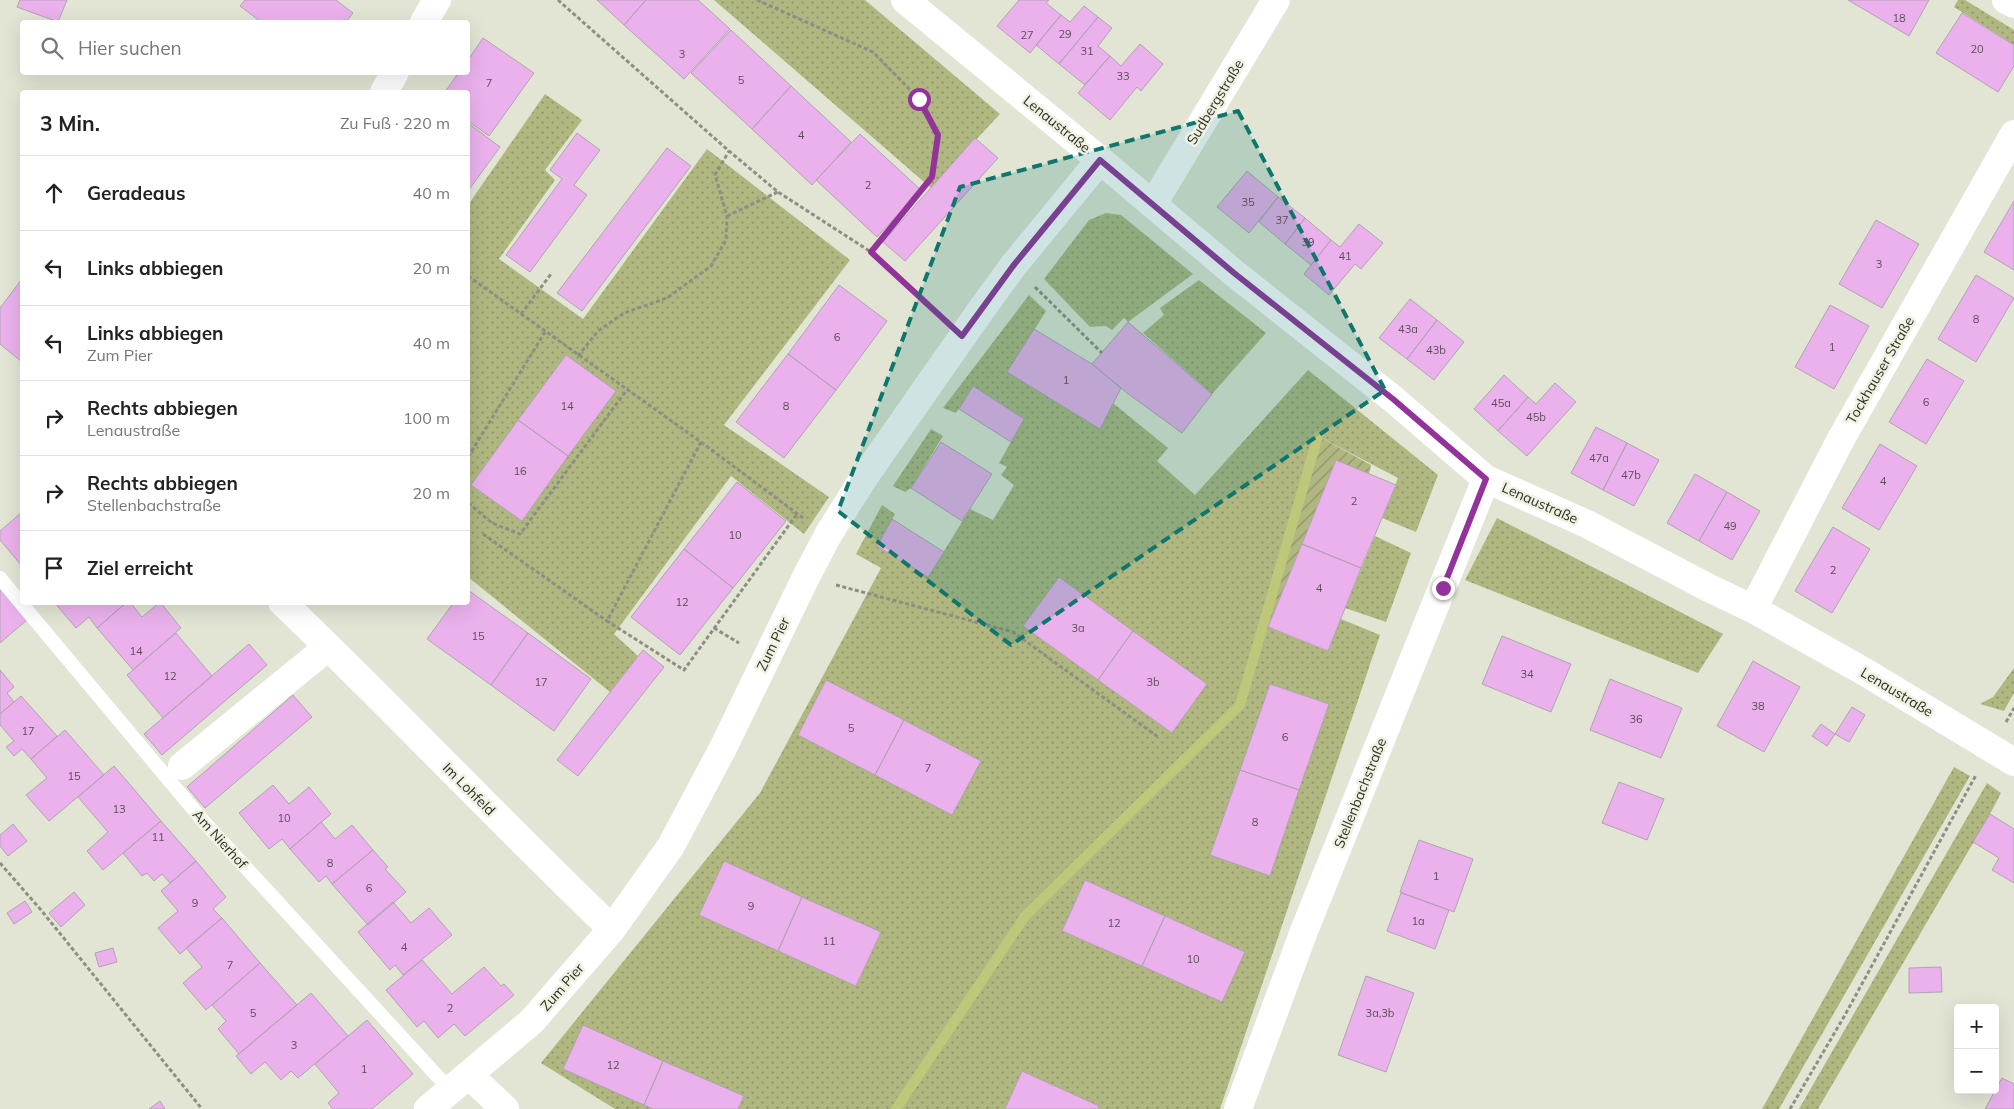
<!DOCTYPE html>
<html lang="de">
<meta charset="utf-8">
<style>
:root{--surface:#fff;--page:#f2f2f2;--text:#222;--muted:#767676;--line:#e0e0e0}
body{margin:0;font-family:Mulish,sans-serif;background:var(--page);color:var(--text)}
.controls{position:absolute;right:15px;bottom:15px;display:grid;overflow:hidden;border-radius:5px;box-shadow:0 5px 20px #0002}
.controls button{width:45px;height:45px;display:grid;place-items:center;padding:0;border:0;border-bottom:1px solid var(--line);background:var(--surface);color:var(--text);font:25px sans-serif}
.stop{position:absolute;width:15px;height:15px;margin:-11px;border:4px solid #93329a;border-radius:50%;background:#fff}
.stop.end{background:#93329a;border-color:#fff;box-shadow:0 1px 5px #0008}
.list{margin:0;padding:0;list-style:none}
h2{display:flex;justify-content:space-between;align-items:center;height:65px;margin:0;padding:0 20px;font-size:21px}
h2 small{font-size:16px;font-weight:400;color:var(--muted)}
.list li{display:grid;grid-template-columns:32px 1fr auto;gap:15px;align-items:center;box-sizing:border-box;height:75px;padding:0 20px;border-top:1px solid var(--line)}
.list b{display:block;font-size:19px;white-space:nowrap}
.list p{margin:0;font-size:16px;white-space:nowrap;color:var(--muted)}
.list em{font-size:16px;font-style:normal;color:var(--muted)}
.icon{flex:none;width:28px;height:28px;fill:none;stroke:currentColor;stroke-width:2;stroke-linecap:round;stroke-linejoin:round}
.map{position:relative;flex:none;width:2014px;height:1109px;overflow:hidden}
.search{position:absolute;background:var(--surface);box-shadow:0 5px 20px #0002;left:20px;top:20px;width:450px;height:55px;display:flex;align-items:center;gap:12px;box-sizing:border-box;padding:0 18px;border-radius:5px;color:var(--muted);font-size:19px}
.panel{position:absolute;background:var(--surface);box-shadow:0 5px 20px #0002;left:20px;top:90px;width:450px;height:515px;border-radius:5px}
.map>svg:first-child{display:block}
</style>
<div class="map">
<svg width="2014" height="1109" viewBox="0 0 2014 1109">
<defs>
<pattern id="grass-dots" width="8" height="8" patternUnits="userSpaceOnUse" patternTransform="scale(1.25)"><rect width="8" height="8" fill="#b0b780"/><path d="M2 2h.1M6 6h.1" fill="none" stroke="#8f9569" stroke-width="1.8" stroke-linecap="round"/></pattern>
<pattern id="garden-furrows" width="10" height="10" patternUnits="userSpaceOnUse" patternTransform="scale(1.25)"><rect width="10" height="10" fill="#b0b780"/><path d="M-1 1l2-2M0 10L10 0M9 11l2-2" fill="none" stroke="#8f9569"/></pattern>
</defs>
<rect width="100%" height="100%" fill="#e2e5d4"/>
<!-- grass -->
<path fill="url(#grass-dots)" d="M714,0h151l135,114 -69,74z
M1958,0h7l49,30v15l-60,-38z
M545,94l37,26 -37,50 10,10 -56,79 84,60 124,-170 143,111 -126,165 105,72 -25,37 -73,-58 -117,158 24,22 -28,36 -142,-115v-372z
M1106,213l15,2 72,59 -65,48 -4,-4 -12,12 -6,-4 -16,1 -46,-48 45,-59z
M1199,280l67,53 -54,61 -69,-61 21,-18 -4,-7z
M1029,295l17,16 -38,61 92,56 13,-25 55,45 -11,13 38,34 113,-125 130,105 -22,57 -34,-14 16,-40 -80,-42 -50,191 59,24 14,-32 39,16 -160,474h-605l-74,-46 219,-270 121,-225 -25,-14 26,-49 13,9 -17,32 50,31 42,-68 23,11 21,-35 -13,-10 6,-8 -8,-4 25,-44 -51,-33 -17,27 -13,-5z
M931,429l12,7 -32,52 -6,4 -12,-6z
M1497,518l226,116 -25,39 -233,-93z
M1375,536l36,17 -25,69 -41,-14z
M2014,668v25l-10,18 -24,-7 13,-7z
M1954,767l16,9 -191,333h-17z
M1987,783l14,10 -11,21 -172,295h-19z"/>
<!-- garden -->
<path fill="url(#garden-furrows)" d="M1318,436l53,29 -2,9 -33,-13 -68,166z"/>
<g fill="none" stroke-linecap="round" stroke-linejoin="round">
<!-- stream -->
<path stroke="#bec77a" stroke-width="10" d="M896,1109l129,-193 215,-211 78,-269"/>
</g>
<!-- building -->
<path fill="#eab1ec" stroke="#b0a4b0" d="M20,0h47l-9,22 -41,-15z
M245,0h91l17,13 -7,9h-85l-21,-16z
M597,0h49l-22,25z
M646,0h52l32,29 -46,50 -60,-54z
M1019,0h30l-3,3 15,12 -31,38 -33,-27z
M1848,0h81l-20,36z
M1084,6l14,11 -39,47 -23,-19 25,-30 9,7z
M1962,13l52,32v21l-16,26 -62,-39z
M1098,17l14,11 -14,18 12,10 -25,29 -26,-21z
M731,30l60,56 -39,43 -61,-56z
M483,38l51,35 -45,63 -21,-15v-29h-23l14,-20h9v-12z
M1140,44l23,20 -22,27 -4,-4 -27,33 -32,-27 32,-37 11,10z
M791,86l60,56 -39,43 -60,-56z
M468,123l32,24 -32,44z
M577,133l23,17 -26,35 13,10 -57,77 -24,-17 56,-76 -12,-9z
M860,134l61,56 -44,47 -61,-57z
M975,138l23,20 -93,103 -22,-19z
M667,148l24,18 -109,145 -25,-18z
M1247,171l31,26 -29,36 -32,-26z
M1278,197l27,21 -20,26 -26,-22z
M2014,201v69l-30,-18z
M1305,218l26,22 -20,25 -26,-21z
M1876,220l43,24 -37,64 -43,-24z
M1359,224l24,19 -22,26 -6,-5 -26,31 -25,-21 27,-34 9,7z
M1976,275l38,23 -38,64 -38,-23z
M22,279v83l-22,-18v-36z
M839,285l48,36 -51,69 -48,-36z
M1410,299l27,21 -30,39 -28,-21z
M1830,305l39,21 -35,63 -39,-22z
M1437,320l27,22 -30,38 -27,-21z
M1128,322l84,72 -30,39 -55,-40 -35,-29z
M1034,329l58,35 29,24 -21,41 -93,-57z
M788,354l48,36 -52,68 -48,-36z
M566,355l50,36 -48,65 -50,-36z
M1927,359l37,22 -38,63 -37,-22z
M1504,375l24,22 -30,34 -24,-22z
M1555,383l21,19 -49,54 -29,-25 30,-34 8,7z
M973,386l51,33 -13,23 -52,-33z
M518,420l50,36 -46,65 -51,-36z
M1596,427l31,16 -24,47 -32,-17z
M941,442l51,32 -30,47 -51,-33z
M1627,443l32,17 -25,46 -31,-16z
M1880,444l37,22 -38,64 -37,-22z
M1336,460l60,25 -35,83 -59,-24z
M1695,474l32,18 -28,49 -32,-18z
M737,482l49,39 -53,67 -49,-39z
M1727,492l33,19 -28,49 -33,-19z
M22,512v54l-22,-26v-9z
M892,519l52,33 -16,25 -51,-31z
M1833,527l37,22 -38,64 -37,-22z
M1302,544l59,24 -33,83 -60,-24z
M684,549l49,39 -53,67 -49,-38z
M1059,577l74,54 -35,49 -75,-54z
M0,589l27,31 -27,23z
M468,590l60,43 -37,52 -64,-46 27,-37h14z
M54,602h73l-30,26 -8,-11 -13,11z
M127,602h3l12,15 18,-15 21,26 -48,42 -36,-42z
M1133,631l74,53 -35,49 -74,-53z
M176,633l36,43 -49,42 -36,-43z
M528,633l63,46 -37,52 -63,-46z
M1502,636l69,28 -20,48 -69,-28z
M249,644l18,21 -105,90 -18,-21z
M643,650l21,17 -86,109 -21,-16z
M1753,661l47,26 -36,65 -47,-26z
M0,670l14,17 -7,6 7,9 -14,12z
M1610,679l72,29 -21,50 -71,-28z
M826,680l78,40 -29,55 -77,-40z
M1270,684l59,20 -30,86 -59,-20z
M293,695l19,22 -107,91 -18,-21z
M21,696l36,40 -26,23 -9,-10 -8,7 -8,-9 8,-6 -14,-16v-11z
M1852,707l13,8 -16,27 -14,-8z
M904,720l77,41 -29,54 -77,-40z
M1821,724l14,10 -8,12 -15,-10z
M65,730l39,45 -55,46 -23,-26 21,-17 -16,-19z
M114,766l47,55 -58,49 -16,-19 21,-19 -30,-35z
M1240,770l59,20 -29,86 -60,-21z
M1619,782l45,17 -17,41 -45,-17z
M273,785l16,19 20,-17 22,27 -41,35 -8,-10 -13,10 -30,-36z
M1990,814l24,15v54l-22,-13 7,-12 -26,-16z
M161,821l35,40 -26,22 -8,-9 -8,7 -7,-8 -5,3 -19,-23z
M321,822l14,17 17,-14 21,25 -41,34 -6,-8 -7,6 -29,-33z
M13,824l14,17 -19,15 -8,-10v-11z
M1419,840l54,19 -19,53 -54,-20z
M373,850l15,17 -3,2 21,23 -38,33 -36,-41z
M196,861l30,36 -13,12 9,9 -42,36 -22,-26 20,-17 -17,-20z
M724,861l78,36 -24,54 -79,-36z
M1085,880l80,36 -23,50 -80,-35z
M74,892l11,13 -24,22 -12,-14z
M1401,893l48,17 -14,39 -48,-18z
M802,897l79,35 -25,54 -78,-35z
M25,901l7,11 -18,12 -7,-11z
M393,902l18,21 18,-15 23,27 -49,40 -8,-10 -5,5 -32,-38z
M1165,916l80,36 -23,50 -80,-36z
M222,918l38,45 -54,47 -23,-27 19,-16 -16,-19z
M113,948l4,14 -18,5 -4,-14z
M422,960l30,34 32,-27 17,19 3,-2 10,11 -49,41 -11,-12 -16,14 -14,-17 -7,6 -31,-37z
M260,963l37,42 -58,49 -21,-25 8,-8 -14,-16z
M1941,967l1,25 -33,1v-25z
M1366,976l48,17 -28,79 -48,-17z
M311,993l37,43 -50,42 -7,-7 -10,9 -16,-18 -14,12 -15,-18z
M367,1020l46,54 -41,35h-39l-5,-6 11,-10 -24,-29z
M583,1025l80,36 -19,44 -81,-36z
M663,1061l81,35 -6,13h-85l-9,-4z
M1022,1071l77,35 -1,3h-93z
M2002,1078l12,6v25h-29z
M160,1101l5,8h-16z"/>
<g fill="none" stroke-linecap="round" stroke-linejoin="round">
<!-- path -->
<path stroke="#8d8f83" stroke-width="3" stroke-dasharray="4 2.5" stroke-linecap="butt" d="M558,0l171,151 49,41 93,60 68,64
M757,0l116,52 46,47 19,36 -6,42 -61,75
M727,216l51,-24
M468,276l233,166 102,76
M1035,287l67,66
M521,314l30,-40
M578,356l20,-25 26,-18 43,-15 44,-32 15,-26 1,-24 -12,-41 14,-24
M701,442l-94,179 77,49 113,-156
M468,457l77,-125
M468,503l24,20 28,11 106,-143
M483,534l124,87
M836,585l177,47 145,105
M714,628l25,15
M2006,722l8,-14
M0,863l41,47 161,199
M1790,1109l55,-94 131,-240"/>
<!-- service -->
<path stroke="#fff" stroke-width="14" d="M0,578l204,244 247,269"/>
<!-- minor -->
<path stroke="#fff" stroke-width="28" d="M905,0l195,160 134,113 159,126 93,80 101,45 120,63 46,22 112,63 149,90
M2006,0l8,4
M424,22l13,-22
M384,92l11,-20
M1153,204l123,-204
M282,602c112,107 218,220 330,327
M1753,609l88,-170 173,-305
M182,766l146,-119
M469,1075l36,34
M428,1109l104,-88 80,-92 59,-83 52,-98 83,-171 22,-42 35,-56 118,-169 32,-44 87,-106
M1238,1109l66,-178 182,-452"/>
</g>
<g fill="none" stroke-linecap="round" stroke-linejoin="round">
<!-- route -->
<path stroke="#93329a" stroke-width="6" d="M919,99l19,36 -6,42 -61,75 91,84 51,-70 87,-106 134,113 159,126 93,80 -43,109"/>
</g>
<!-- marked area -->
<path fill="#0f766e" fill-opacity="0.2" stroke="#0f766e" stroke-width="4" stroke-dasharray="10 6" stroke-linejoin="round" d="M1238,111l147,279 -374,255 -173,-134 122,-324z"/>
<g text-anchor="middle" stroke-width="5" stroke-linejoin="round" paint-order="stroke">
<!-- number labels -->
<g font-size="11" fill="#5c4e58">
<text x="1899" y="22">18</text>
<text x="1065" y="38">29</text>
<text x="1027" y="39">27</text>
<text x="1977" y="53">20</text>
<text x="1087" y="55">31</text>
<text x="682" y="58">3</text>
<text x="1123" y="80">33</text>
<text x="741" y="84">5</text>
<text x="489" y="87">7</text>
<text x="801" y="139">4</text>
<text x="868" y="189">2</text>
<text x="1248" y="206">35</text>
<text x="1282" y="224">37</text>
<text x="1308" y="246">39</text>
<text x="1345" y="260">41</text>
<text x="1879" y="268">3</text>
<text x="1976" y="323">8</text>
<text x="1408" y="333">43a</text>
<text x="837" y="341">6</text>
<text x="1832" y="351">1</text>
<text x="1436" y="354">43b</text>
<text x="1066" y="384">1</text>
<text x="1926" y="406">6</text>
<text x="1501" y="407">45a</text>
<text x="567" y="410">14</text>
<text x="786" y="410">8</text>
<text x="1536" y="421">45b</text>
<text x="1599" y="462">47a</text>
<text x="520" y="475">16</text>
<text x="1631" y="479">47b</text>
<text x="1883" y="485">4</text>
<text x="1354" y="505">2</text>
<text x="1730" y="530">49</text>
<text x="735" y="539">10</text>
<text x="1833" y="574">2</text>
<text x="1319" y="592">4</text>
<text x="682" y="606">12</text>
<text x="1078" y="632">3a</text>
<text x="478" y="640">15</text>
<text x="136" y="655">14</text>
<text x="1527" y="678">34</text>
<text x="170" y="680">12</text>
<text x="541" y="686">17</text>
<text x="1153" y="686">3b</text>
<text x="1758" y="710">38</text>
<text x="1636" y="723">36</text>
<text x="851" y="732">5</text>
<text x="28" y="735">17</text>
<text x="1285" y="741">6</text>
<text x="928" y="772">7</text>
<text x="74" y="780">15</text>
<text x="119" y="813">13</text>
<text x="284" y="822">10</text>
<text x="1255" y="826">8</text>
<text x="158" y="841">11</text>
<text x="330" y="867">8</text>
<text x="1436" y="880">1</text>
<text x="369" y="892">6</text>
<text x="195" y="907">9</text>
<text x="751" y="910">9</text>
<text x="1418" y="925">1a</text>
<text x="1114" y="927">12</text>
<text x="829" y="945">11</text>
<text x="404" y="951">4</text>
<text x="1193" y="963">10</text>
<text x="230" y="969">7</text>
<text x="450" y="1012">2</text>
<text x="253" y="1017">5</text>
<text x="1380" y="1017">3a,3b</text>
<text x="294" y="1049">3</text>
<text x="613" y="1069">12</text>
<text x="364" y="1073">1</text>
</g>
<!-- street labels -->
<g font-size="14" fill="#2c2d27" stroke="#eff2e1">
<text transform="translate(1215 102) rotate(-59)" y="5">Sudbergstraße</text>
<text transform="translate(1057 124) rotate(39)" y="5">Lenaustraße</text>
<text transform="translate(1880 370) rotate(-60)" y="5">Tockhauser Straße</text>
<text transform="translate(1540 503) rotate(24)" y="5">Lenaustraße</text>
<text transform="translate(773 644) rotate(-64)" y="5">Zum Pier</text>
<text transform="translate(1897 692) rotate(31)" y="5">Lenaustraße</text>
<text transform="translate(469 789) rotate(45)" y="5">Im Lohfeld</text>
<text transform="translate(1360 793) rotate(-68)" y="5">Stellenbachstraße</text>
<text transform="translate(220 839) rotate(48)" y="5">Am Nierhof</text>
<text transform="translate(562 987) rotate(-49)" y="5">Zum Pier</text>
</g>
</g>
</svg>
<div class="controls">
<button>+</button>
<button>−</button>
</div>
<div class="stop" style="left:919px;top:99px"></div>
<div class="stop end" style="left:1443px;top:588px"></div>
<div class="search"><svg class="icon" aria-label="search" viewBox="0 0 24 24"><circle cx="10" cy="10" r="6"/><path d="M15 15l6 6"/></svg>Hier suchen</div>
<section class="panel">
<h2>3 Min.<small>Zu Fuß · 220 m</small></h2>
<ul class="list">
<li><svg class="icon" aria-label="ahead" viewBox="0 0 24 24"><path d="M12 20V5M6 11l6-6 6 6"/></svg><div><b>Geradeaus</b></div><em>40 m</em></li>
<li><svg class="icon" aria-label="left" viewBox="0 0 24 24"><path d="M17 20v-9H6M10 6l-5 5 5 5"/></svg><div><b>Links abbiegen</b></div><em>20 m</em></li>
<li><svg class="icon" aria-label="left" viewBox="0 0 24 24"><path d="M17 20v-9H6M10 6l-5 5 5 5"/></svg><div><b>Links abbiegen</b><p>Zum Pier</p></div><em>40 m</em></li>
<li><svg class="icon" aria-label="right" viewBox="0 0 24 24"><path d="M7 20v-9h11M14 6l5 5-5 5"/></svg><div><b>Rechts abbiegen</b><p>Lenaustraße</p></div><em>100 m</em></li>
<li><svg class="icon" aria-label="right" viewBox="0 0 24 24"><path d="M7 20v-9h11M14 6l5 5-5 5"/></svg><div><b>Rechts abbiegen</b><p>Stellenbachstraße</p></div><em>20 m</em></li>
<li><svg class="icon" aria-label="arrive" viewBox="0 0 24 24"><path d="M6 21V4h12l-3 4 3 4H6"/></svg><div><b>Ziel erreicht</b></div></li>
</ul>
</section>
</div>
